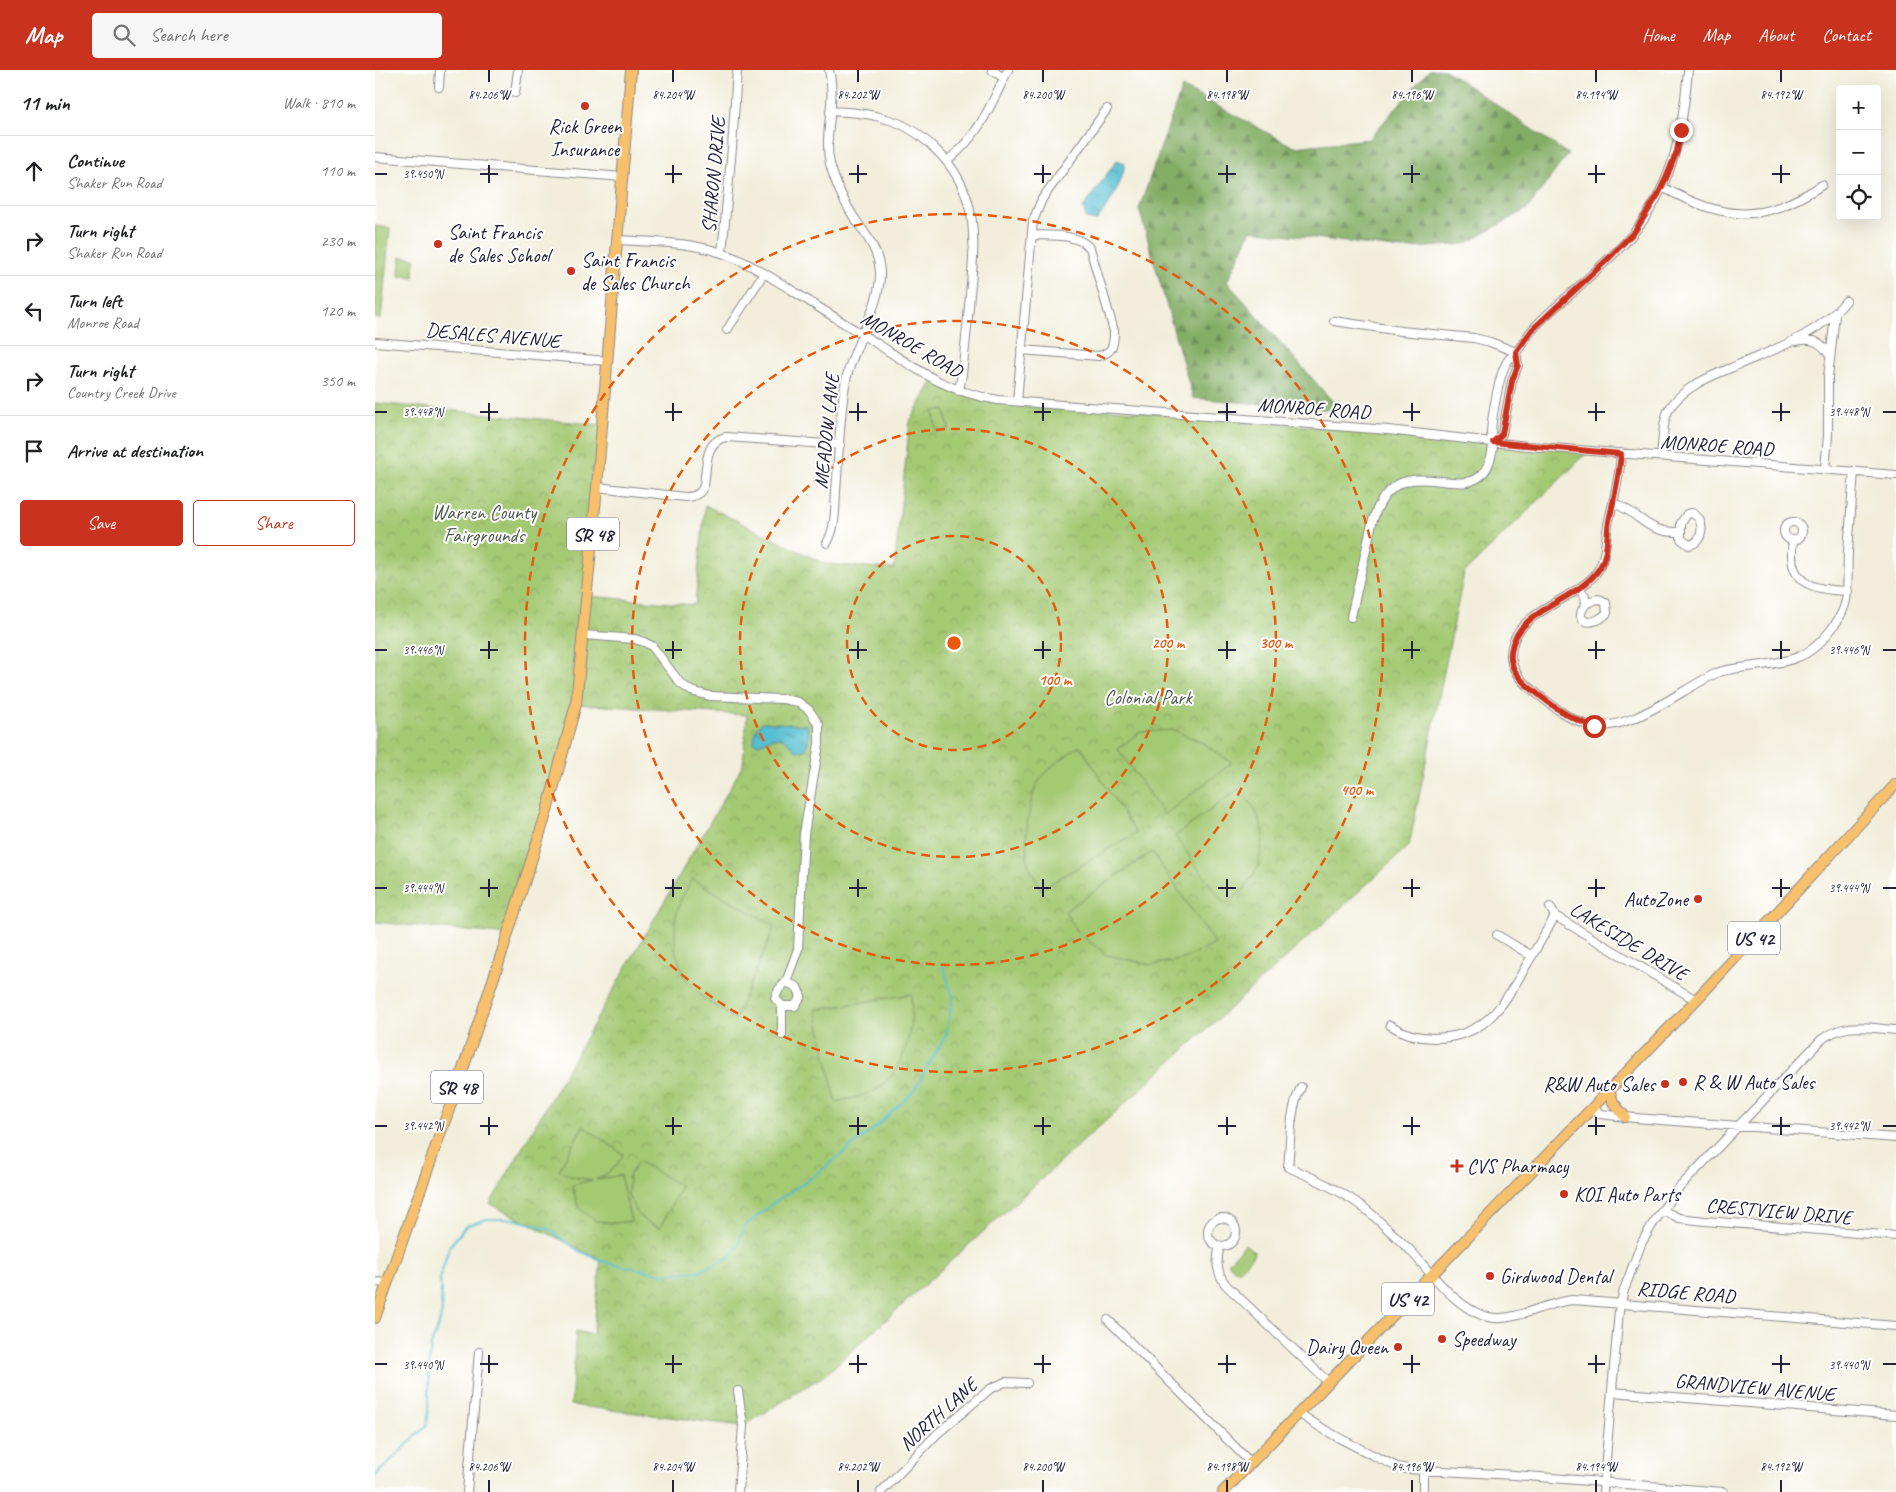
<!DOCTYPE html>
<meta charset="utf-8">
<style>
:root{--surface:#fff;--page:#f6f6f6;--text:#202124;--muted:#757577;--line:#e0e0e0;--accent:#c8321e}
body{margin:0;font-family:Caveat,sans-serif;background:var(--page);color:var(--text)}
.controls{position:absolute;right:15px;top:15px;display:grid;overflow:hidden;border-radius:5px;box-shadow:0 5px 20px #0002}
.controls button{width:45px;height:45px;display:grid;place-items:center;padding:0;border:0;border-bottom:1px solid var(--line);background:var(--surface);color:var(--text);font:25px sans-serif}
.stop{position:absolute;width:15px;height:15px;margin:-11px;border:4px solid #c8321e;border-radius:50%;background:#fff}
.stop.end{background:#c8321e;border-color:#fff;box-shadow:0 1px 5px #0008}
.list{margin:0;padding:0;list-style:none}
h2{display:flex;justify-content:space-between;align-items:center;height:65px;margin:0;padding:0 20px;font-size:21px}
h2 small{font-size:16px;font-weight:400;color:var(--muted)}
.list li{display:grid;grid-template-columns:32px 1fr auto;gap:15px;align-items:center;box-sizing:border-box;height:70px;padding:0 20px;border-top:1px solid var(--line)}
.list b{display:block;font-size:19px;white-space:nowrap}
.list p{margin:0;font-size:16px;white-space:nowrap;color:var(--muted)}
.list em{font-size:16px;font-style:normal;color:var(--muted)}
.actions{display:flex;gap:10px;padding:15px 20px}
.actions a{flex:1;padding:11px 0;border:1px solid var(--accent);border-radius:5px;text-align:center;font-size:18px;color:var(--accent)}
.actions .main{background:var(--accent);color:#fff}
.icon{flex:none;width:28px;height:28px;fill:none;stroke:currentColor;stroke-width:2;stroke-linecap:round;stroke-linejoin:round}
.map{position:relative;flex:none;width:1521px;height:1422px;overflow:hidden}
header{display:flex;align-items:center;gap:30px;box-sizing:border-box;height:70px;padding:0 25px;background:var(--accent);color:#fff}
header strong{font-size:24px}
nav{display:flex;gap:28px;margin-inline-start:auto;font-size:18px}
.search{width:350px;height:45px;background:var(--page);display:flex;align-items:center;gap:12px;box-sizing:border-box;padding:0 18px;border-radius:5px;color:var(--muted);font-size:19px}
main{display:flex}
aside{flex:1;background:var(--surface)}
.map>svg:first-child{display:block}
</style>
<header>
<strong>Map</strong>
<div class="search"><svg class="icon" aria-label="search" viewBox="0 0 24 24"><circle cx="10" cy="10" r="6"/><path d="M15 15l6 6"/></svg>Search here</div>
<nav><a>Home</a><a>Map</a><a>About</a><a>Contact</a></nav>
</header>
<main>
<aside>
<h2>11 min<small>Walk · 810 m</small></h2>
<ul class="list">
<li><svg class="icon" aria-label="ahead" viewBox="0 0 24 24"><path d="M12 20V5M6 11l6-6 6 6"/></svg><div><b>Continue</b><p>Shaker Run Road</p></div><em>110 m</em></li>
<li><svg class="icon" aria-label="right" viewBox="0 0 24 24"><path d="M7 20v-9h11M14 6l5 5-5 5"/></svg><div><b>Turn right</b><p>Shaker Run Road</p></div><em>230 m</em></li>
<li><svg class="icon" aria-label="left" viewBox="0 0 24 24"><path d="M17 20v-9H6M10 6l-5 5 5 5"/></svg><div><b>Turn left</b><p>Monroe Road</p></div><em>120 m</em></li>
<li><svg class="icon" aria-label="right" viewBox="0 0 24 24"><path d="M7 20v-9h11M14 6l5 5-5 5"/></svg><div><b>Turn right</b><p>Country Creek Drive</p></div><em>350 m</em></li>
<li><svg class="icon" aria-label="arrive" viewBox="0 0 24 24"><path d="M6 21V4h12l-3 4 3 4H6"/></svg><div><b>Arrive at destination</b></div></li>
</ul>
<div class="actions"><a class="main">Save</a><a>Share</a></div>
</aside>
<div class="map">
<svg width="1521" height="1422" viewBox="0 0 1521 1422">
<defs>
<pattern id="forest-firs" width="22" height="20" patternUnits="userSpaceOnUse" patternTransform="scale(1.25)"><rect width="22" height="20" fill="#83ad65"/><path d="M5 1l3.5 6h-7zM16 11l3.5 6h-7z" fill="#6b8c54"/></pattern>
<pattern id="park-crowns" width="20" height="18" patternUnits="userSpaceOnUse" patternTransform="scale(1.25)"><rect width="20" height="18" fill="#a4c973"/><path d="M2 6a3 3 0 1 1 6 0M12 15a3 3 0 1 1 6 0" fill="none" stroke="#8dac64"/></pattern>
<pattern id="water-ripples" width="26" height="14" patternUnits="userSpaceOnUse" patternTransform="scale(1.25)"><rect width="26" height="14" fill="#56bfd2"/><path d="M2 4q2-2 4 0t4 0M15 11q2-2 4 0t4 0" fill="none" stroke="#479bac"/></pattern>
</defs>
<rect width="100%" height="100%" fill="#fff"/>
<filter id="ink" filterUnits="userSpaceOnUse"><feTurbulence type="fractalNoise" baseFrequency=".02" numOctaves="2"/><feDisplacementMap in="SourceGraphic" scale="10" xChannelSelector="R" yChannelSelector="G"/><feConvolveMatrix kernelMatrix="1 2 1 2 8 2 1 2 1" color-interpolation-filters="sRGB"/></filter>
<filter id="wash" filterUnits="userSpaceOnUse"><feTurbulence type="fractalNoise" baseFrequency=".0096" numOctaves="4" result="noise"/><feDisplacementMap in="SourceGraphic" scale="20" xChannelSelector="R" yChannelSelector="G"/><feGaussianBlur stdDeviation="1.12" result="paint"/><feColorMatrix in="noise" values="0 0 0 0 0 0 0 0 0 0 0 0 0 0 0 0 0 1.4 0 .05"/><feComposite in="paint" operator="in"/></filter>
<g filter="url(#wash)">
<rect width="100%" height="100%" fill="#f2eedb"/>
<!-- forest -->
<path fill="url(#forest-firs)" stroke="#526850" d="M1054,0h16l123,84 -41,55 -62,35 -63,5 -151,-19 -24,52 114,129 -148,-13 -54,-189 43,-122 112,60 75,-8z"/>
<!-- park -->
<path fill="url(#park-crowns)" stroke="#637657" d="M25,187l15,1 -1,19 -15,-1z
M559,309l43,18 612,54 -125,122 -55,273 -584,529 -82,51 -172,-21 5,-74 17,4 8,-75 -111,-56 253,-439 4,-50 -171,-11 -68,231 -133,-13v-519l227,22 -15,171 108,9 10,-100 120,59 69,5 16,-148z"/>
<!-- garden -->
<path fill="#a4c973" stroke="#637657" d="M0,156l15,2 -9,91 -6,-1z
M569,339l5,20 -12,3 -4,-21z
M799,660l29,13 29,20 -68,52 -46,-66 22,-17z
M705,676l56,87 -95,56c-3,-7 -8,-14 -11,-20 -8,-19 -2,-71 9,-88 11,-15 26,-25 41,-35z
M864,719l16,20 9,25 -6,33 -14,22 -19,16 -50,-69z
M777,782l63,92 -31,15 -32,6 -45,-10 -30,-23 -12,-21z
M317,809l83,47 -40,93 -32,-21 -20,-23 -8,-26v-29l5,-19z
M536,924c3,37 -6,84 -44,100 -10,4 -21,5 -31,8l-20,-92z
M208,1056l40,28c-6,14 -15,19 -27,26l24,-5 11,46 -15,2 -20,-2 -18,-14 -6,-22 20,-5 -22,-4 -11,-6z
M263,1091l43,25 -21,42 -15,-7 -10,-11 -7,-15 1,-19z
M870,1174l10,9 -17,19 -10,-9z"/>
<!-- water -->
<path fill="url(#water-ripples)" stroke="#3c7086" d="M742,90l8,3c-3,22 -15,41 -29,58l-9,-2 -4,-11z
M387,652l45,3 2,13 -4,12 -9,1 -12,-13h-12l-13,6 -5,-1 1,-12z"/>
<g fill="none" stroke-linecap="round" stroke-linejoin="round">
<!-- stream -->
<path stroke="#56bfd2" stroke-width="2" d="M0,1406l52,-51 2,-16v-45l2,-19 7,-17 4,-17 -2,-33 9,-31 17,-21 21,-7h26l34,9 32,23 29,12 55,11 36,-3 29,-13 10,-12 7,-20 31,-25 37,-24 62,-49 38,-36 33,-57 7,-38 -10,-32"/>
</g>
</g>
<g filter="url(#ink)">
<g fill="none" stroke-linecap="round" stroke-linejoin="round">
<defs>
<path id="minor" d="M617,0l12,8
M64,17l1,-17
M140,23l3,-23
M455,41c19,1 38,2 56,8 17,4 33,15 46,27 47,42 44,91 38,148 -2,27 -5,53 -8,80l-3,17
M0,87l248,20
M572,91c33,-26 43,-55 61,-91
M1287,117c63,33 98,38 160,-2
M243,170c38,2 77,2 112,16 21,8 40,21 60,33 29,19 59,37 89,56 42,27 69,47 119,55l390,30 139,16 369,29
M347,183l10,-105 5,-78
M959,251l67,10 73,7 16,4 26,10
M352,260l37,-57
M1422,271c15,-4 25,1 33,15
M0,272l233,19
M646,280l78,6c14,-4 15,-11 15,-25l-24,-83c-14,-15 -38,-12 -58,-13
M642,331l16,-180 9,-22 65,-90
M1118,372l9,-8 10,-53 6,-16 -2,-13
M1246,383c-1,24 -7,45 -12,67 -5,21 -1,40 -16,57 -21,22 -69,35 -79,63 -8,20 1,36 17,49 16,12 34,29 54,35 43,12 95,-35 134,-52 26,-7 54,-5 79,-15 11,-4 20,-12 27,-20 29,-32 21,-47 23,-85 2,-27 4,-54 6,-81
M1286,387c2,-15 1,-33 7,-46 14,-25 46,-36 70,-46 37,-16 82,-31 108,-64
M1450,399l3,-33v-59l7,-62
M222,417l88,10c10,0 16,-3 19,-12 3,-18 0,-44 22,-48l114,8
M1239,433c29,12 31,30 66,29
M1317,443c14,6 12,30 -3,32l-8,-6v-16l6,-9z
M1409 461a9 9 0 1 1 18 0a9 9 0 1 1-18 0Z
M1418,471c-7,43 19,49 55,50
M452,473c9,-15 8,-36 9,-52 3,-35 3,-71 9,-106 6,-37 36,-78 35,-112 -1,-23 -14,-38 -27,-57 -10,-16 -18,-33 -23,-52 -7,-31 7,-63 -1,-94
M1204,518l6,8 1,8c-15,19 7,24 21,9l-1,-10c-8,-7 -12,-3 -20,1
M976,547c5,-22 10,-45 15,-67 4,-17 6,-35 16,-50 27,-44 81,1 102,-28 6,-8 9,-20 9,-29 0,-4 -2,-7 -2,-11 1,-15 8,-58 16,-70 2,-4 7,-7 10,-11 6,-7 10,-15 16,-22 12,-14 27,-25 41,-38 17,-16 34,-31 50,-47 48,-52 58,-106 64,-174
M209,565l51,4 9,3 8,4 28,37 11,8 19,5 73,3 15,3 11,8 10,15v19l-15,90 -6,115 -12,33 -7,7 -4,9 7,8h13l6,-10 -4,-9 -11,-5
M1175,837l5,9 141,84
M1122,865l35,21
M407,936v29
M1015,955c14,9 28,13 44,13 48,0 66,-28 88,-65 11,-19 22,-38 33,-57
M926,1017c-12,24 -10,53 -13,80 28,12 56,25 80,44 14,12 28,26 42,39 21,23 52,66 85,68 23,2 52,-16 78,-18l323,26
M1218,1037l7,7 35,4 261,20
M1287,1140l17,8 26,3 191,15
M833 1162a14 14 0 1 1 28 0a14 14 0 1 1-28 0Z
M845,1176c-4,15 -4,26 6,39l102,97
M0,1212l12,1
M733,1250l143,143
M1237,1322l284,23
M924,1343c30,22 64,37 98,54l10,2 107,6 209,17
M92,1422l12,-140
M363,1422l5,-66 -5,-35
M506,1422l56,-58 53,-45 15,-7 22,1
M1048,1422v-22
M1228,1422l16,-181 5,-21 17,-46 11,-19 24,-34 145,-151c24,-19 46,-12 75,-10"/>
<path id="major" d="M1234,1020l4,12 12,15
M0,1248l84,-237 36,-107 52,-163 29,-107 21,-217 34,-417
M848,1422l473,-492 200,-216"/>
</defs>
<!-- minor casing -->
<use href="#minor" stroke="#8a888b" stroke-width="10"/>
<!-- major casing -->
<use href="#major" stroke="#8a888b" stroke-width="12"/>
<!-- minor -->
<use href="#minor" stroke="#fff" stroke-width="8"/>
<!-- major -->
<use href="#major" stroke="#f7c06c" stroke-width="10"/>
</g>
</g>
<g fill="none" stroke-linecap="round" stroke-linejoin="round" filter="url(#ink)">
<!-- route -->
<path stroke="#c8321e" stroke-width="6" d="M1219,656c-25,-6 -45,-23 -65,-39 -11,-9 -20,-20 -18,-35 5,-43 66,-50 88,-83 10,-15 7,-32 10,-48 5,-23 10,-44 12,-67l-128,-12 9,-8 10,-53 6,-16 -2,-13 16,-22 77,-72 26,-27 23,-36 9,-19 10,-25 4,-21"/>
</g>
<!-- ticks -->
<path fill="none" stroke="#22223b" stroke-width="2" d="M114,0v12M298,0v12M483,0v12M668,0v12M852,0v12M1037,0v12M1221,0v12M1406,0v12M114,95v18M298,95v18M483,95v18M668,95v18M852,95v18M1037,95v18M1221,95v18M1406,95v18M0,104h12M105,104h18M290,104h17M474,104h18M659,104h17M843,104h18M1028,104h17M1213,104h17M1397,104h18M114,333v18M298,333v18M483,333v18M668,333v18M852,333v18M1037,333v18M1221,333v18M1406,333v18M0,342h12M105,342h18M290,342h17M474,342h18M659,342h17M843,342h18M1028,342h17M1213,342h17M1397,342h18M1508,342h13M114,571v18M298,571v18M483,571v18M668,571v18M852,571v18M1037,571v18M1221,571v18M1406,571v18M0,580h12M105,580h18M290,580h17M474,580h18M659,580h17M843,580h18M1028,580h17M1213,580h17M1397,580h18M1508,580h13M114,809v18M298,809v18M483,809v18M668,809v18M852,809v18M1037,809v18M1221,809v18M1406,809v18M0,818h12M105,818h18M290,818h17M474,818h18M659,818h17M843,818h18M1028,818h17M1213,818h17M1397,818h18M1508,818h13M114,1047v18M298,1047v18M483,1047v18M668,1047v18M852,1047v18M1037,1047v18M1221,1047v18M1406,1047v18M0,1056h12M105,1056h18M290,1056h17M474,1056h18M659,1056h17M843,1056h18M1028,1056h17M1213,1056h17M1397,1056h18M1508,1056h13M114,1285v18M298,1285v18M483,1285v18M668,1285v18M852,1285v18M1037,1285v18M1221,1285v18M1406,1285v18M0,1294h12M105,1294h18M290,1294h17M474,1294h18M659,1294h17M843,1294h18M1028,1294h17M1213,1294h17M1397,1294h18M1508,1294h13M114,1410v12M298,1410v12M483,1410v12M668,1410v12M852,1410v12M1037,1410v12M1221,1410v12M1406,1410v12"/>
<!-- distance rings -->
<g fill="none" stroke="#e8590c" stroke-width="2.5" stroke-dasharray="9 6">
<circle cx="579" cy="573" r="107"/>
<circle cx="579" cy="573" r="214"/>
<circle cx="579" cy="573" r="322"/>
<circle cx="579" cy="573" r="429"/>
</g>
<!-- markers -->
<g fill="#c8321e" stroke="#fff" stroke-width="2">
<circle cx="210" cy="36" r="5"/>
<circle cx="63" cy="174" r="5"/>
<circle cx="196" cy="201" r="5"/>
<circle cx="1323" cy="829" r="5"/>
<circle cx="1308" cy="1012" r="5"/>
<circle cx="1290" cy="1014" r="5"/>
<path d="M1079.5 1088.5h5v5h5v5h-5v5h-5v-5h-5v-5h5z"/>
<circle cx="1189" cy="1124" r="5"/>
<circle cx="1115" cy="1206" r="5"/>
<circle cx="1067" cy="1269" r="5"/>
<circle cx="1023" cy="1277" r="5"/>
</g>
<g text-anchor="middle" stroke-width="4" stroke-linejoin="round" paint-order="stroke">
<!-- shield labels -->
<g fill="#fff" stroke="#646476" stroke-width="1">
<rect x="192" y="447.5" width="52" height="33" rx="4"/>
<rect x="1353" y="851.5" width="52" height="33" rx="4"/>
<rect x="56" y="1000.5" width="52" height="33" rx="4"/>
<rect x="1007" y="1212.5" width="52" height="33" rx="4"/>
</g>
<g font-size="19" font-weight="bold" fill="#22223b">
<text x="218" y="471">SR 48</text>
<text x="1379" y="875">US 42</text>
<text x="82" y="1024">SR 48</text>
<text x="1033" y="1236">US 42</text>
</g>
<!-- poi labels -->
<g font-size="20" fill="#22223b" stroke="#fff" text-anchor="start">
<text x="210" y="63" text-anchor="middle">Rick Green<tspan x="210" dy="23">Insurance</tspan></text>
<text x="73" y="169">Saint Francis<tspan x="73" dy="23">de Sales School</tspan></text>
<text x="206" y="197">Saint Francis<tspan x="206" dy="23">de Sales Church</tspan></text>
<text x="1313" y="836" text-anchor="end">AutoZone</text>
<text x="1318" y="1019">R &amp; W Auto Sales</text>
<text x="1280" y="1021" text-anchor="end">R&amp;W Auto Sales</text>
<text x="1092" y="1103">CVS Pharmacy</text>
<text x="1199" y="1131">KOI Auto Parts</text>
<text x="1125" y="1213">Girdwood Dental</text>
<text x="1077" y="1276">Speedway</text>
<text x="1013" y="1284" text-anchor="end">Dairy Queen</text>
</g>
<!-- street labels -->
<g font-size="20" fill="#22223b" stroke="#fff">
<text transform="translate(338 105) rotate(-85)" y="7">SHARON DRIVE</text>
<text transform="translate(118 265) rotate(5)" y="7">DESALES AVENUE</text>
<text transform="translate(537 274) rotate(30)" y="7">MONROE ROAD</text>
<text transform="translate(939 338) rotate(4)" y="7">MONROE ROAD</text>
<text transform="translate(451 361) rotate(-84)" y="7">MEADOW LANE</text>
<text transform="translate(1342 375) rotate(4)" y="7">MONROE ROAD</text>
<text transform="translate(1254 871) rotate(31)" y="7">LAKESIDE DRIVE</text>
<text transform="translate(1404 1141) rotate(5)" y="7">CRESTVIEW DRIVE</text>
<text transform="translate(1311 1222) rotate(5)" y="7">RIDGE ROAD</text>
<text transform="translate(1380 1317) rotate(5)" y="7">GRANDVIEW AVENUE</text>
<text transform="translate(563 1344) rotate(-42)" y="7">NORTH LANE</text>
</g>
<!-- park labels -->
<g font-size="20" fill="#505c4f" stroke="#fff">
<text x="109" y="449">Warren County<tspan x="109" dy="23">Fairgrounds</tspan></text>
<text x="773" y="634">Colonial Park</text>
</g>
</g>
<g font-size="12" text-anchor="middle" fill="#22223b" stroke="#fff" stroke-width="4" stroke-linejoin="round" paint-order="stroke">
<text x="114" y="29">84.206°W</text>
<text x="298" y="29">84.204°W</text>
<text x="483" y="29">84.202°W</text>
<text x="668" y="29">84.200°W</text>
<text x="852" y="29">84.198°W</text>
<text x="1037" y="29">84.196°W</text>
<text x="1221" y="29">84.194°W</text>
<text x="1406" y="29">84.192°W</text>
<text x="48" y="108">39.450°N</text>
<text x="48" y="346">39.448°N</text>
<text x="1474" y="346">39.448°N</text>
<text x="48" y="584">39.446°N</text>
<text x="1474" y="584">39.446°N</text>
<text x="48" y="822">39.444°N</text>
<text x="1474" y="822">39.444°N</text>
<text x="48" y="1060">39.442°N</text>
<text x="1474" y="1060">39.442°N</text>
<text x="48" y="1299">39.440°N</text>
<text x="1474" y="1299">39.440°N</text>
<text x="114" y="1401">84.206°W</text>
<text x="298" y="1401">84.204°W</text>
<text x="483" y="1401">84.202°W</text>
<text x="668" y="1401">84.200°W</text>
<text x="852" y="1401">84.198°W</text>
<text x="1037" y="1401">84.196°W</text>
<text x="1221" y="1401">84.194°W</text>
<text x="1406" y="1401">84.192°W</text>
</g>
<circle cx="579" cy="573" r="8" fill="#e8590c" stroke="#fff" stroke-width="2.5"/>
<g font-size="15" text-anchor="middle" font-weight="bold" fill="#e8590c" stroke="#fff" stroke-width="4" stroke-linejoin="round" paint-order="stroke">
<text x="793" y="578">200 m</text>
<text x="901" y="578">300 m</text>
<text x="680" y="615">100 m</text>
<text x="982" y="725">400 m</text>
</g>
</svg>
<div class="controls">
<button>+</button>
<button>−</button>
<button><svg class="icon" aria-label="locate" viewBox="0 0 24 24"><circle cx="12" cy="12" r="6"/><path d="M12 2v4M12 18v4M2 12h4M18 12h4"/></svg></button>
</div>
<div class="stop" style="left:1219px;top:656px"></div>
<div class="stop end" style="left:1306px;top:60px"></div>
</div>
</main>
